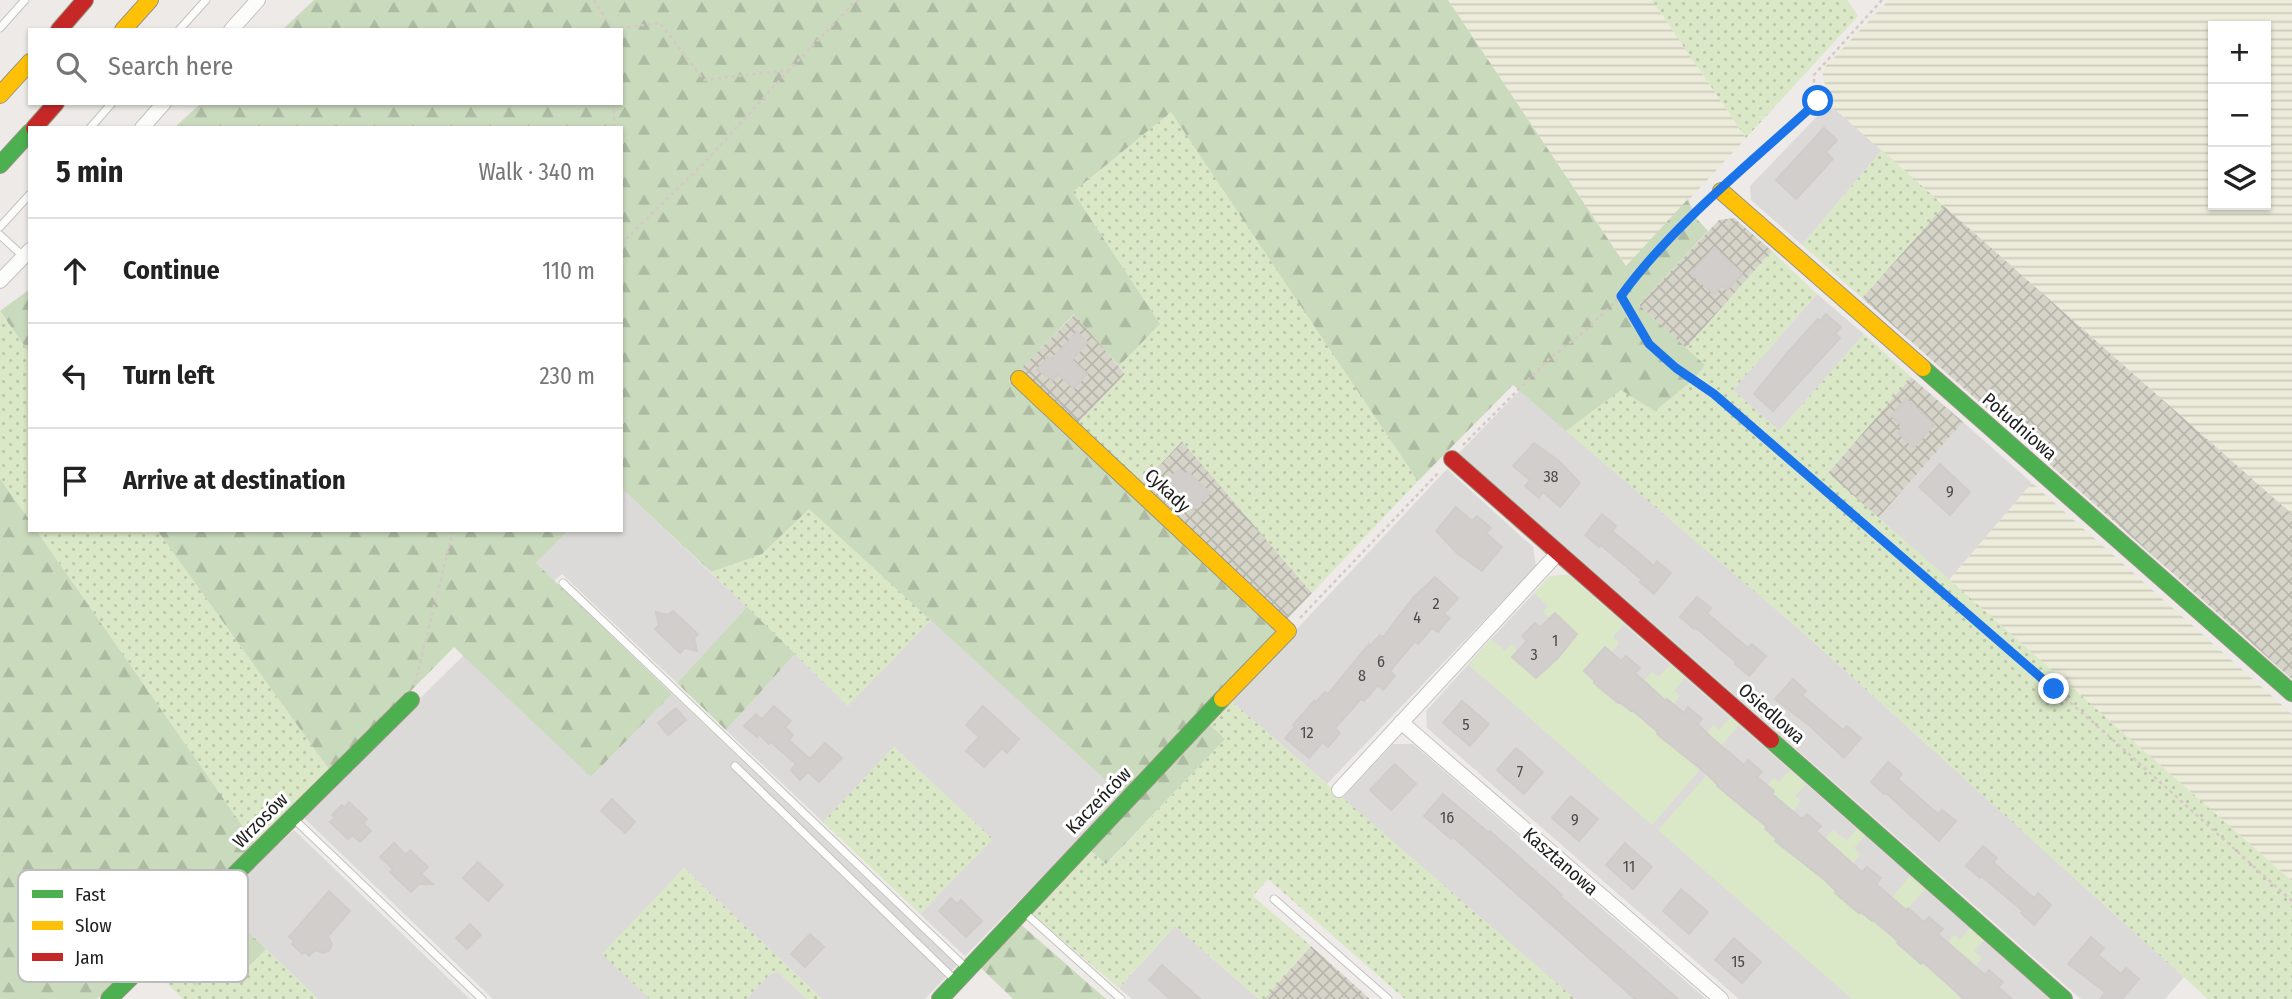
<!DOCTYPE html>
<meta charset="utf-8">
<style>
:root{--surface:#fff;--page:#f6f6f6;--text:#222;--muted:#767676;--line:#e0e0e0}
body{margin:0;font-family:"Fira Sans Condensed",sans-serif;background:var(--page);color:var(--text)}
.controls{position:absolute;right:21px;top:21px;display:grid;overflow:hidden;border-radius:0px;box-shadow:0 2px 5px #0004}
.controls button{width:63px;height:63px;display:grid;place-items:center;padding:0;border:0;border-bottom:2px solid var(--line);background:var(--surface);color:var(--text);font:35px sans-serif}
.stop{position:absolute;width:21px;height:21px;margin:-16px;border:5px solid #1a73e8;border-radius:50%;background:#fff}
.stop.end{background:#1a73e8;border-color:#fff;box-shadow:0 2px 7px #0008}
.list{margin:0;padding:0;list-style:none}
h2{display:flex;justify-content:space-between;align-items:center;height:91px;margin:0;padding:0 28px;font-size:30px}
h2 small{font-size:23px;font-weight:400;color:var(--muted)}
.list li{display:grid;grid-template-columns:46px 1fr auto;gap:21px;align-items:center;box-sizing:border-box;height:105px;padding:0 28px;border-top:2px solid var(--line)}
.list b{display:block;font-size:26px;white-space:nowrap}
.list em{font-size:23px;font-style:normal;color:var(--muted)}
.icon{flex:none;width:38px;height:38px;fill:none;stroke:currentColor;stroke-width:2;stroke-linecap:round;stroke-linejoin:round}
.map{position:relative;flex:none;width:2292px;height:999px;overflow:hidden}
.search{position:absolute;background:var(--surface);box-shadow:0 2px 5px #0004;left:28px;top:28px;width:595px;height:77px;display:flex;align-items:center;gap:18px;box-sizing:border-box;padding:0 24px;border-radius:0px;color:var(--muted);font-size:26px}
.panel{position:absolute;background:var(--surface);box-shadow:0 2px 5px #0004;left:28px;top:126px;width:595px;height:406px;border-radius:0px}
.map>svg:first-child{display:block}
</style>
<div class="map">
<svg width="2292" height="999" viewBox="0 0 2292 999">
<defs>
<pattern id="construction-cross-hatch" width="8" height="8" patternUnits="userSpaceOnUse" patternTransform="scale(1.75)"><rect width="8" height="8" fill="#d6d4c9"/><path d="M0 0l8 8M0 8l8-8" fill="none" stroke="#b7b6ac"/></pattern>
<pattern id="farmland-rules" width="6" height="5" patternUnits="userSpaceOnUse" patternTransform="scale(1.75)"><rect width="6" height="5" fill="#edecdb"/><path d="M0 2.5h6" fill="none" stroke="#cbcabc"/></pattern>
<pattern id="grass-dots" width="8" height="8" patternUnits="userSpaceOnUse" patternTransform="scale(1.75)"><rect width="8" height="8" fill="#dbe8c7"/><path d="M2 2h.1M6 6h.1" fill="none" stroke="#bcc7aa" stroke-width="1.8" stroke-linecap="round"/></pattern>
<pattern id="forest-firs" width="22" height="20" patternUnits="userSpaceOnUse" patternTransform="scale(1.75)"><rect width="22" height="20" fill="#cadabd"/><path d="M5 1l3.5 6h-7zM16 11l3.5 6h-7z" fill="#adbba2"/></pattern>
</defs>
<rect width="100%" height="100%" fill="#edeae7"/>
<!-- residential -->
<path fill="#dcdad8" d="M1829,104l53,46 -80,95 -51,-45 -1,-14z
M1817,294l47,40 -85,97 -46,-41z
M1520,390l287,246 377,341 -19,22h-84l-622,-546z
M1963,422l69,61 -83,97 -71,-62z
M1447,469l86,78 3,19 -209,218 -97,-84z
M621,488l126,119 -70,76 -115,-109 -8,7 -18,-18 33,-33h52z
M1568,575l483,424h-312l-312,-271 -1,-17 65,-72 59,-63z
M931,620l191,175 -157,161 -45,-42 72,-75 -98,-92 -71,75 -97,-92 69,-76 53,51z
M464,655l127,122 81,-83 285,271 -32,34h-103l-138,-131 -81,86 47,45h-157l-188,-180 1,-8z
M1393,744h20l293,255h-131l-233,-200z
M294,830l176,169h-152l-102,-98z
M1175,926l84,73h-127l-13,-11z
M778,972l29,27h-61l24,-25z"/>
<!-- construction -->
<path fill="url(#construction-cross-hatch)" d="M1944,206l348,308v165l-430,-381z
M1734,218l38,33 -86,97 -47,-43 80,-85z
M1075,314l50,60 -49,51 -58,-54z
M1911,377l52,45 -85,96 -50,-45z
M1182,441l130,152 -25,26 -146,-134z
M1311,946l59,53h-106z"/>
<!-- farmland -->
<path fill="url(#farmland-rules)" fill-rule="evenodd" d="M1448,0h204l94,138 -119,129z
M1889,0h403v514l-463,-410 -7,-34zM2213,26h53v179h-53z
M2032,483l260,231v167l-343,-301z"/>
<!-- grass -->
<path fill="url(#grass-dots)" d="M1652,0h195l11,16 -112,122z
M1172,111l246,370 -106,112 -130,-152 -41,44 -65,-60 49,-51 -6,-8 41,-42 -87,-132z
M1882,150l62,56 -82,92 -60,-53z
M1772,251l45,43 -84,96 46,41 85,-97 47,43 -83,96 464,408v118h-84l-401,-363 -241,-205 55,-41 34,20 38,-30 11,-15 -18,-17z
M0,312l30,42v167l-30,-42z
M809,509l122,111 -83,86 -137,-134 51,-18z
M36,530h121l174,242 -76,72z
M1230,700l345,299h-170l-137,-120 -15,17 58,50 -47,53h-5l-84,-73 -56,62 -91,-77 59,-64 20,17 118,-125 -17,-16z
M894,747l99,92 -73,75 -97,-92z
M684,868l138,131h-15l-29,-27 -8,2 -24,25h-96l-48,-45z
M266,949l52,50h-135l-32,-31 12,-12 58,3 19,18z"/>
<!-- forest -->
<path fill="url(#forest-firs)" d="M314,0h1134l178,266 62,-67 8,19 12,13 -69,74 66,60 -12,15 -38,31 -34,-21 -55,41 -53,-46 -95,96 -247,-369 -98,80 87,132 -41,42 -45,-52 -65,67 269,247 -156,167 -313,-286 -47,45 -51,18 -90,-84v-360h-447l27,-25h420v-73h-339z
M30,289v65l-30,-43z
M0,479l30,42v9h6l219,314 -158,155h-97z
M157,530h412l-33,33 136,131 -81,83 -137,-130 -123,125z
M747,607l48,47 -69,76 -49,-47z
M1208,723l17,16 -119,125 -19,-17z
M216,901l50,48 -27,28 -18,-18 -26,27 -32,-30z
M1018,922l88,77h-93l-33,-32z"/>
<!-- garden -->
<path fill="#dbe8c7" d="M1568,575l56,49 -11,13 6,6 -8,10 -16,30 36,28 20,-23 -7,-7 8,-9 7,5 11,-12 15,13 -11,13 6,5 -7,8 -6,-5 -20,24 11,9 -1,2 36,28 20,-23 -6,-6 6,-8 6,5 11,-12 9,7 -87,100 -183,-160 22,-26 14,12 6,-7 7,7 -5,7 22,20 10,-10 2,1 30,-35 -22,-21 -6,5 -6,-6 5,-6 -14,-13 16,-17z
M1790,770l16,14 -11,12 6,5 -8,10 -27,19 33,31 33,-16 -7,-6 8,-9 14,11 10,-12 8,7 -11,12 7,6 -9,10 -6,-6 -20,24 33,31 2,-1 11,9 38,-45 15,13 -37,43 11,10 -1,2 36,28 20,-24 -6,-6 6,-7 6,5 10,-12 14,12 -10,11 8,7 -8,9 -6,-5 -20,23 13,14h-109l-194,-169 49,-55 34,31 32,-15 -6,-6 7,-7 5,4z"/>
<!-- building -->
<path fill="#d1cecc" stroke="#d0ccc9" stroke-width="2" d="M1824,128l13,12 -11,12 7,7 -37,40 -20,-19z
M1714,248l28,25 -15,17 -5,-5 -8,9 -23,-21z
M1826,314l15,13 -6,7 5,4 -67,73 -19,-17 34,-42 30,-33 2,2z
M1077,332l10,10 -15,18 15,14 -13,14 -16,-14 -5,6 -16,-10 11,-13 3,3z
M1906,399l28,25 -20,23 -16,-14 6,-6 -13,-11z
M1534,443l25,18 21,22 -20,24 -17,-15 -4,6 -14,-12 5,-6 -17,-14z
M1940,464l30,28 -20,23 -31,-28z
M1179,469l7,5 2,-2 22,21 -17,17 -22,-20 2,-2 -6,-6z
M1456,507l16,14 5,-5 14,12 -5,5 16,14 -20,24 -25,-18 -21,-22z
M1602,514l14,12 -4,5 21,17 21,18 3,-5 14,12 -17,21 -14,-12 2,-2 -41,-35 -2,2 -14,-12z
M1435,577l23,21 -14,16 6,4 -12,14 -6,-4 -14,16 -3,-3 -25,30 5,5 -12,14 -5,-5 -14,16 -3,-2 -26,29 5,5 -12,14 -5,-5 -14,16 -24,-20 10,-11 -2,-2 21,-24 1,2 10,-11 3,2 41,-50 1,2 10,-11 3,2 30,-39z
M1697,597l14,11 -4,5 21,18 20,17 4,-4 14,12 -17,20 -14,-12 1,-2 -41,-35 -1,2 -14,-12z
M673,611l25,23 -4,5 3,12 -12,-3 -5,5 -25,-24 4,-4 -3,-13 12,3z
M1555,613l22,21 -19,24 -22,20 -24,-21 15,-16 -5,-5 13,-13 5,5z
M1605,647l16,14 5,-5 14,12 -5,5 31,28 1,-2 17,14 4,-6 14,12 -4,5 15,15 31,26 4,-5 14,12 -5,5 17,14 -2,3 30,25 5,-5 14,12 -5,5 46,41 5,-5 14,11 -5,6 30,26 2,-2 16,14 5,-5 14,12 -5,5 47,41 4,-5 14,12 -5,5 14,12h-48l-41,-37 -2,2 -24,-21 2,-1 -26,-22 -1,1 -11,-9 -2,1 -24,-20 2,-1 -11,-11 -51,-40 2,-2 -12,-10 2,-2 -50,-41 1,-1 -11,-11 -50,-40 1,-2 -26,-22 -1,1 -12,-9 -1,1 -24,-20 1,-2 -11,-10z
M1793,679l13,12 -4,4 41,35 4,-4 14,12 -17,20 -33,-31 -36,-28z
M1462,701l27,23 -19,22 -27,-23z
M774,706l17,15 -6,6 8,8 -4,5 21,19 15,-16 17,15 -23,24 -11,-10 -8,8 -9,-10 5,-6 -25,-22 -2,2 -10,-10 -2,3 -13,-11 12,-12 6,5z
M983,706l36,33 -12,14 -5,-5 -18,19 -18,-16 13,-14 -13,-12z
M676,708l10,12 -18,15 -10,-12z
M1516,748l27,24 -19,22 -27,-24z
M1888,762l14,12 -4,5 40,35 4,-4 14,11 -17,20 -53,-48 -2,1 -13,-12z
M1395,764l21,20 -25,26 -21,-20z
M1443,794l46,39 1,-2 72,64 -1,2 117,102h-43l-182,-162 -2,2 -27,-23z
M1571,796l27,23 -19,22 -27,-23z
M612,799l23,23 -10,11 -24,-22z
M349,802l18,17 -4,4 8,8 -11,11 -8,-7 -4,4 -18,-17 5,-4 -3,-3 10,-10 3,2z
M394,843l12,12 4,-5 18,17 -7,7 12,10h-14l-8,8 -21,-20 3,-3 -13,-12z
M1625,843l27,24 -19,22 -27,-24z
M1983,846l14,12 -4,4 20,18 21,18 4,-5 13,12 -17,20 -13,-12 2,-2 -42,-35 -1,2 -14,-12z
M478,862l25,23 -15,16 -25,-23z
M1681,889l27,23 -19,22 -26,-23z
M329,891l21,20 -22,25 4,8 -3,7 -6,2 -8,-3 -6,6 -4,-4 -3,2 -10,-10 2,-3 -5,-4z
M951,898l6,6 4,-4 21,21 -16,16 -27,-26z
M470,924l11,11 -14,14 -11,-11z
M810,934l14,13 -19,20 -14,-13z
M2091,937l13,11 -6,7 23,19 5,-6 13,11 -17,20h-22l5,-7 -37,-28z
M1734,938l27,24 -19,21 -27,-23z
M1162,965l38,34h-30l-21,-19z"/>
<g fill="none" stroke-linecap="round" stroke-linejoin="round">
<defs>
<path id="lane" d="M0,28l25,-28
M179,30l27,-30
M90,128l22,-25
M0,227l30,-33
M0,235l23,21
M563,583l402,384
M735,766l220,214
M295,820l187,179
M1274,899l114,100
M1025,913l96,86"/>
<path id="street" d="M231,30l27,-30
M142,128l22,-25
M0,281l30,-31
M1401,722l320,277
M1339,790l219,-237"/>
<path id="fast" d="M0,165l30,-33
M1923,368l369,325
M1771,740l293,259
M109,999l302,-299
M940,999l282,-300"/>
<path id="slow" d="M123,30l27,-30
M0,95l30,-33
M1721,191l202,177
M1019,379l269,252 -66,68"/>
<path id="jam" d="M59,30l26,-30
M34,128l22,-25
M1452,459l319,281"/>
</defs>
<!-- lane casing -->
<use href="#lane" stroke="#c4c2c1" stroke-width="9"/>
<!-- street casing -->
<use href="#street" stroke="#c4c2c1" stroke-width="16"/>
<!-- fast casing -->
<use href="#fast" stroke="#969580" stroke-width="18"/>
<!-- slow casing -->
<use href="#slow" stroke="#969580" stroke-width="18"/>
<!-- jam casing -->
<use href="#jam" stroke="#969580" stroke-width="18"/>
<!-- path -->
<path stroke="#d6c8c6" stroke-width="2.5" stroke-dasharray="3.5 3.5" stroke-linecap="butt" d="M594,0l19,30
M613,29l47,-6 44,57 85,-10 64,-66 7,-4
M614,103v25
M1734,178l84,-77 -4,-16v-10l68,-75
M621,244l85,-83 83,-91
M1621,296l28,48 27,23 38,27 77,65 329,287 172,155
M1463,445l86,-86 37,-29 35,-34 21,-30 64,-62
M1300,618l140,-147
M415,683l38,-153"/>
<!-- lane -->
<use href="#lane" stroke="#fcfcfb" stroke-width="7"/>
<!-- street -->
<use href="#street" stroke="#fcfcfb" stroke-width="14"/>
<!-- fast -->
<use href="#fast" stroke="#4caf50" stroke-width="16"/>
<!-- slow -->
<use href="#slow" stroke="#ffc107" stroke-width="16"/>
<!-- jam -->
<use href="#jam" stroke="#c62828" stroke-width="16"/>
</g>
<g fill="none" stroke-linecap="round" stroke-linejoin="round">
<!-- route -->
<path stroke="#1a73e8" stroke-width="9" d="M1818,101c-66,61 -145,123 -197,195l28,48 27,24 38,26 340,295"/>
</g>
<g text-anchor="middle" stroke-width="6" stroke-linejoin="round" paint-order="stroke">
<!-- number labels -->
<g font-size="16" fill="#4b4a4a">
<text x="1551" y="482">38</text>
<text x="1950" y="497">9</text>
<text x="1436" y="609">2</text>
<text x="1417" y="623">4</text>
<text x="1555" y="646">1</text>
<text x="1534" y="660">3</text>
<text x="1381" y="667">6</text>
<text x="1362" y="681">8</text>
<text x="1466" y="730">5</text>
<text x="1307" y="738">12</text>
<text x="1520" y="777">7</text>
<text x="1447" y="823">16</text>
<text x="1575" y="825">9</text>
<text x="1629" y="872">11</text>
<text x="1738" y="967">15</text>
</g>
<!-- street labels -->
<g font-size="19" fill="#1e1e1e" stroke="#fff">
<text transform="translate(2020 426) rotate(41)" y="7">Południowa</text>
<text transform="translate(1168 490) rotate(43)" y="7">Cykady</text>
<text transform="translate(1772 713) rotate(41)" y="7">Osiedlowa</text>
<text transform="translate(1098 800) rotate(-46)" y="7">Kaczeńców</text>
<text transform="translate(260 820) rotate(-45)" y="7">Wrzosów</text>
<text transform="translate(1561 861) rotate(41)" y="7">Kasztanowa</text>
</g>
</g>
<!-- legend -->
<rect x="18" y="870" width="230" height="112" rx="10" fill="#fff" stroke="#bcbcbc" stroke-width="2"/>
<rect x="32" y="890" width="31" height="8" fill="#4caf50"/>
<rect x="32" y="921" width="31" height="9" fill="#ffc107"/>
<rect x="32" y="953" width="31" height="8" fill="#c62828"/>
<g font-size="19" fill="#1e1e1e">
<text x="75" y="901">Fast</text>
<text x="75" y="932">Slow</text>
<text x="75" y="964">Jam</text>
</g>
</svg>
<div class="controls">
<button>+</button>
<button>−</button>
<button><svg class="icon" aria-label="layers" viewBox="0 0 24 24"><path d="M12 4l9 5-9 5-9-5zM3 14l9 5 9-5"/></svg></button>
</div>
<div class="stop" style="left:1818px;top:101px"></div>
<div class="stop end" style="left:2054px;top:689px"></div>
<div class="search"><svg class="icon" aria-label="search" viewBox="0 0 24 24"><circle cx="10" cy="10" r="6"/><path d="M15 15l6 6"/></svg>Search here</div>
<section class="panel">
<h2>5 min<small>Walk · 340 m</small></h2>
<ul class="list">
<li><svg class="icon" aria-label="ahead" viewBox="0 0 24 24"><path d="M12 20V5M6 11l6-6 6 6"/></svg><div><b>Continue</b></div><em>110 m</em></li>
<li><svg class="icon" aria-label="left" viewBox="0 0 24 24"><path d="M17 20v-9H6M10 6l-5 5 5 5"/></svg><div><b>Turn left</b></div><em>230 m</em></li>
<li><svg class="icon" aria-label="arrive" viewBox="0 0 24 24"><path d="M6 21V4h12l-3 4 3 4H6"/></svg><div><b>Arrive at destination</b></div></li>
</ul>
</section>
</div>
